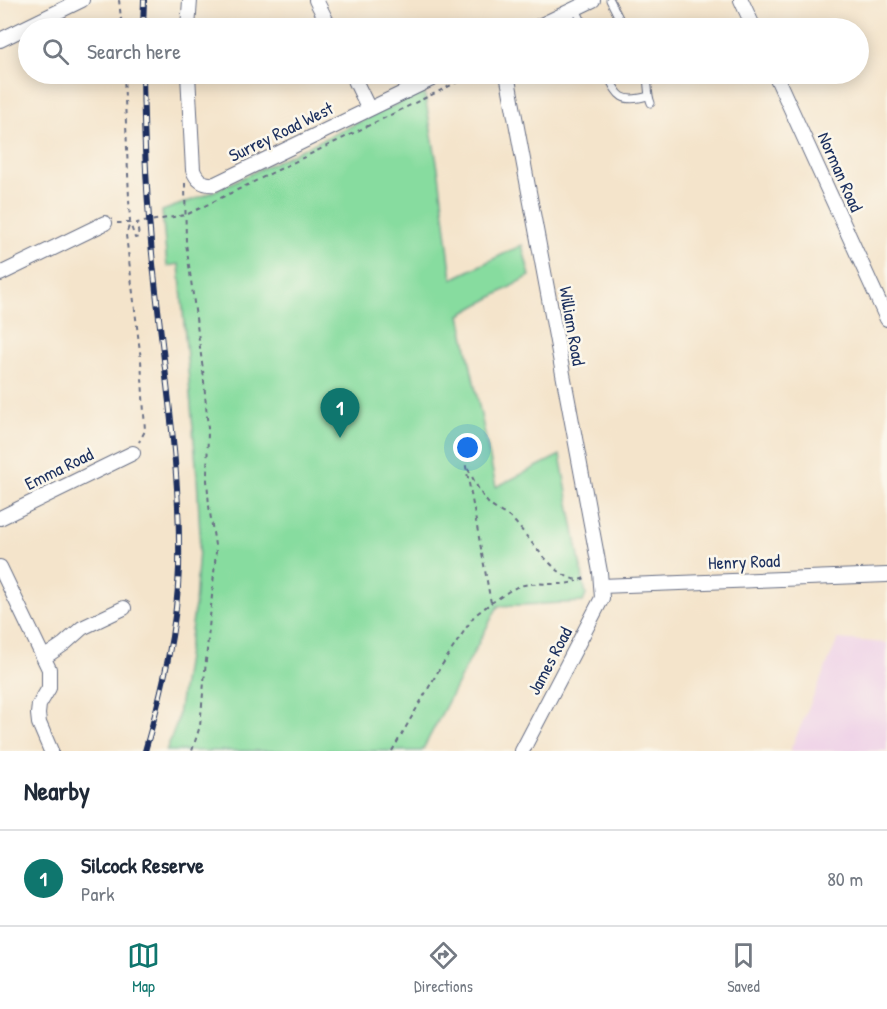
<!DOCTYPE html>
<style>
:root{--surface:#fff;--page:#f2f2f3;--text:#1f2937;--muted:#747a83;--line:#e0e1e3;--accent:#0f766e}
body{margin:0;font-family:"Patrick Hand",sans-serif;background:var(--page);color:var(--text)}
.you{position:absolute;left:468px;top:448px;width:21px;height:21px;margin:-15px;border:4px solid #fff;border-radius:50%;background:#1a73e8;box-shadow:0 0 0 9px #1a73e833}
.badge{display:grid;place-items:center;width:39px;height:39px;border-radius:50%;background:var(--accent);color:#fff;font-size:20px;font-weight:700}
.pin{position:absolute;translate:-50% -50px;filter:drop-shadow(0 2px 3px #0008)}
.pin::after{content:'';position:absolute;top:32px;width:21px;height:18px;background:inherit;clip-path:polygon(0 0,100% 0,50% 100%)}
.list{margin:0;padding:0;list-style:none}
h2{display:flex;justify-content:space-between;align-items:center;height:78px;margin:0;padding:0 24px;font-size:26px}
h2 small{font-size:20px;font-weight:400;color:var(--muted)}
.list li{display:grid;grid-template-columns:39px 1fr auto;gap:18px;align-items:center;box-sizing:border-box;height:96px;padding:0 24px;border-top:2px solid var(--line)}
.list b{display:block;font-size:22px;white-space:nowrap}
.list p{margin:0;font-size:20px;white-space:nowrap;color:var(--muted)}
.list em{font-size:20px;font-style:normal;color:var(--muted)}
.icon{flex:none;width:33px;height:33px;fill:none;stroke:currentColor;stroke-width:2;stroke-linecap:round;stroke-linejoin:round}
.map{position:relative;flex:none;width:887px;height:751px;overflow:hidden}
.search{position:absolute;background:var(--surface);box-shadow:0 3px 15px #0003;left:18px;right:18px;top:18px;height:66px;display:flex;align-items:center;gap:15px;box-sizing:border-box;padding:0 21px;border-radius:33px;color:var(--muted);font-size:22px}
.sheet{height:174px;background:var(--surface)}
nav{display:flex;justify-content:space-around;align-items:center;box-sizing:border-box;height:84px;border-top:2px solid var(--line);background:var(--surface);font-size:16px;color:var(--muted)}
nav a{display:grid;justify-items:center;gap:3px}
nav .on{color:var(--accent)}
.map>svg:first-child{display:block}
</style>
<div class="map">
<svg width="887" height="751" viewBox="0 0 887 751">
<rect width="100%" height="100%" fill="#fbf7ec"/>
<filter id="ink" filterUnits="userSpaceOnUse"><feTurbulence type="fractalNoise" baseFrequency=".0167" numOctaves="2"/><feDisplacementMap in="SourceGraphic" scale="12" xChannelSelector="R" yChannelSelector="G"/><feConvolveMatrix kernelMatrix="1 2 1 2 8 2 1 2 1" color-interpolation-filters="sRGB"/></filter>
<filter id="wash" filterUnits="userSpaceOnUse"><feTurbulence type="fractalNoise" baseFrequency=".008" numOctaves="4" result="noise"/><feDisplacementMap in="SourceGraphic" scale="24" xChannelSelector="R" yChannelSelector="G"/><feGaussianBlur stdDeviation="1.35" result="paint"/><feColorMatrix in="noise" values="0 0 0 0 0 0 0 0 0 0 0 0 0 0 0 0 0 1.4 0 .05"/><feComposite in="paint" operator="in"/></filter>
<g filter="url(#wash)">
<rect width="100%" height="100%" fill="#f4e4cb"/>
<!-- built -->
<path fill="#eed0e7" d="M838,639l49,4v108h-97z"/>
<!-- green -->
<path fill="#87dc9f" stroke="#51867e" stroke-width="1.5" d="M424,91l15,83 13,105 70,-34 8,31 -70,39 36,172 64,-32 26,140 -3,7 -85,4 -76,145h-256l11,-29 18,-117 5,-71 -3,-58 -18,-212 -12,2 -5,-55 44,-16z"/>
</g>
<g filter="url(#ink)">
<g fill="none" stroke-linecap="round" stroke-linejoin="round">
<defs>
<path id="lane" d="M610,0l14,28
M576,9l9,19
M607,74c11,22 14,30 41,22
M646,74c3,10 1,20 5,29"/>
<path id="street" d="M316,0l14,28
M741,0l13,28
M188,28l2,-28
M535,28l58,-28
M0,40l82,-40
M188,74l5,96c4,11 11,15 22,14l227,-110
M352,74l17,35
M507,74l93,498 2,26 -80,153
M775,74l112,245
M0,274l105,-51
M0,518l133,-65
M0,567l49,102v19l-10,17 -1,9 1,9 12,28
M601,586l286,-11
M45,657l19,-13 18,-16 42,-20"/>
</defs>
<!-- lane casing -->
<use href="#lane" stroke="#676e84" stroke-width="9"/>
<!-- street casing -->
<use href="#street" stroke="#676e84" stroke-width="16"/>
<!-- path -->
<path stroke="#676e84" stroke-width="2" stroke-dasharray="4.5 4.5" stroke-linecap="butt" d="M119,0l3,28
M124,74l6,149 -4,12 15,125 4,71 -6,11
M185,183l1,60 17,127 5,59 -1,51 2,26 7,46 -16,174 -8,25
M117,223h13l5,15 4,-1 -2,-14 49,-8 288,-141
M468,469c6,11 13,27 22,36 7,6 16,9 23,15 14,14 52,75 75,56
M491,603c9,-5 19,-14 29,-17 19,-6 38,2 57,-5
M392,751l48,-83 34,-52 17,-13 -29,-158"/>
<!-- lane -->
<use href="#lane" stroke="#fff" stroke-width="7"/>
<!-- street -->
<use href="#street" stroke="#fff" stroke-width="14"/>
<defs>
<path id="rail" d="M143,28l1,-28
M143,74c1,69 4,139 12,208 10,95 26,191 24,286 -2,62 -17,124 -34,183"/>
</defs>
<!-- rail casing -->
<use href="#rail" stroke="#1b2f5e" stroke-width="6"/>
<!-- rail -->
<use href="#rail" stroke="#fbf7ec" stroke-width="4" stroke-dasharray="11" stroke-linecap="butt"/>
</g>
</g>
<g text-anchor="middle" stroke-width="5" stroke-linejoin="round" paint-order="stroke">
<!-- street labels -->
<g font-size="18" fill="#1b2f5e" stroke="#fbf7ec">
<text transform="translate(281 132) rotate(-26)" y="6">Surrey Road West</text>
<text transform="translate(840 172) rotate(66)" y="6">Norman Road</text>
<text transform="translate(572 326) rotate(80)" y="6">William Road</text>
<text transform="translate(59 469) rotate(-26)" y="6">Emma Road</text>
<text transform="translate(744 562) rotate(-2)" y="6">Henry Road</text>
<text transform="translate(550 661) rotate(-62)" y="6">James Road</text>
</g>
</g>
</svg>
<div class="you"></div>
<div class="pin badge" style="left:340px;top:438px">1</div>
<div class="search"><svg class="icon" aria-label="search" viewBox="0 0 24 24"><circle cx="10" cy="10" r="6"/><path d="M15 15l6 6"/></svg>Search here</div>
</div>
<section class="sheet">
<h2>Nearby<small></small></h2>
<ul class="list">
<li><span class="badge">1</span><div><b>Silcock Reserve</b><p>Park</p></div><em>80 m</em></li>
</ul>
</section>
<nav>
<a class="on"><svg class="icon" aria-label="map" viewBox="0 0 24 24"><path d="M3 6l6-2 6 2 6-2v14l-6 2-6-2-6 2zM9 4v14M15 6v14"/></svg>Map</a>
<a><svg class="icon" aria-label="directions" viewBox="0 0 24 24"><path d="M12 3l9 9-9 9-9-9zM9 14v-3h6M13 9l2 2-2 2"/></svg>Directions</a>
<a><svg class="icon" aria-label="saved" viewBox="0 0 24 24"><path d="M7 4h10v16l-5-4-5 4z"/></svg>Saved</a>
</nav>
